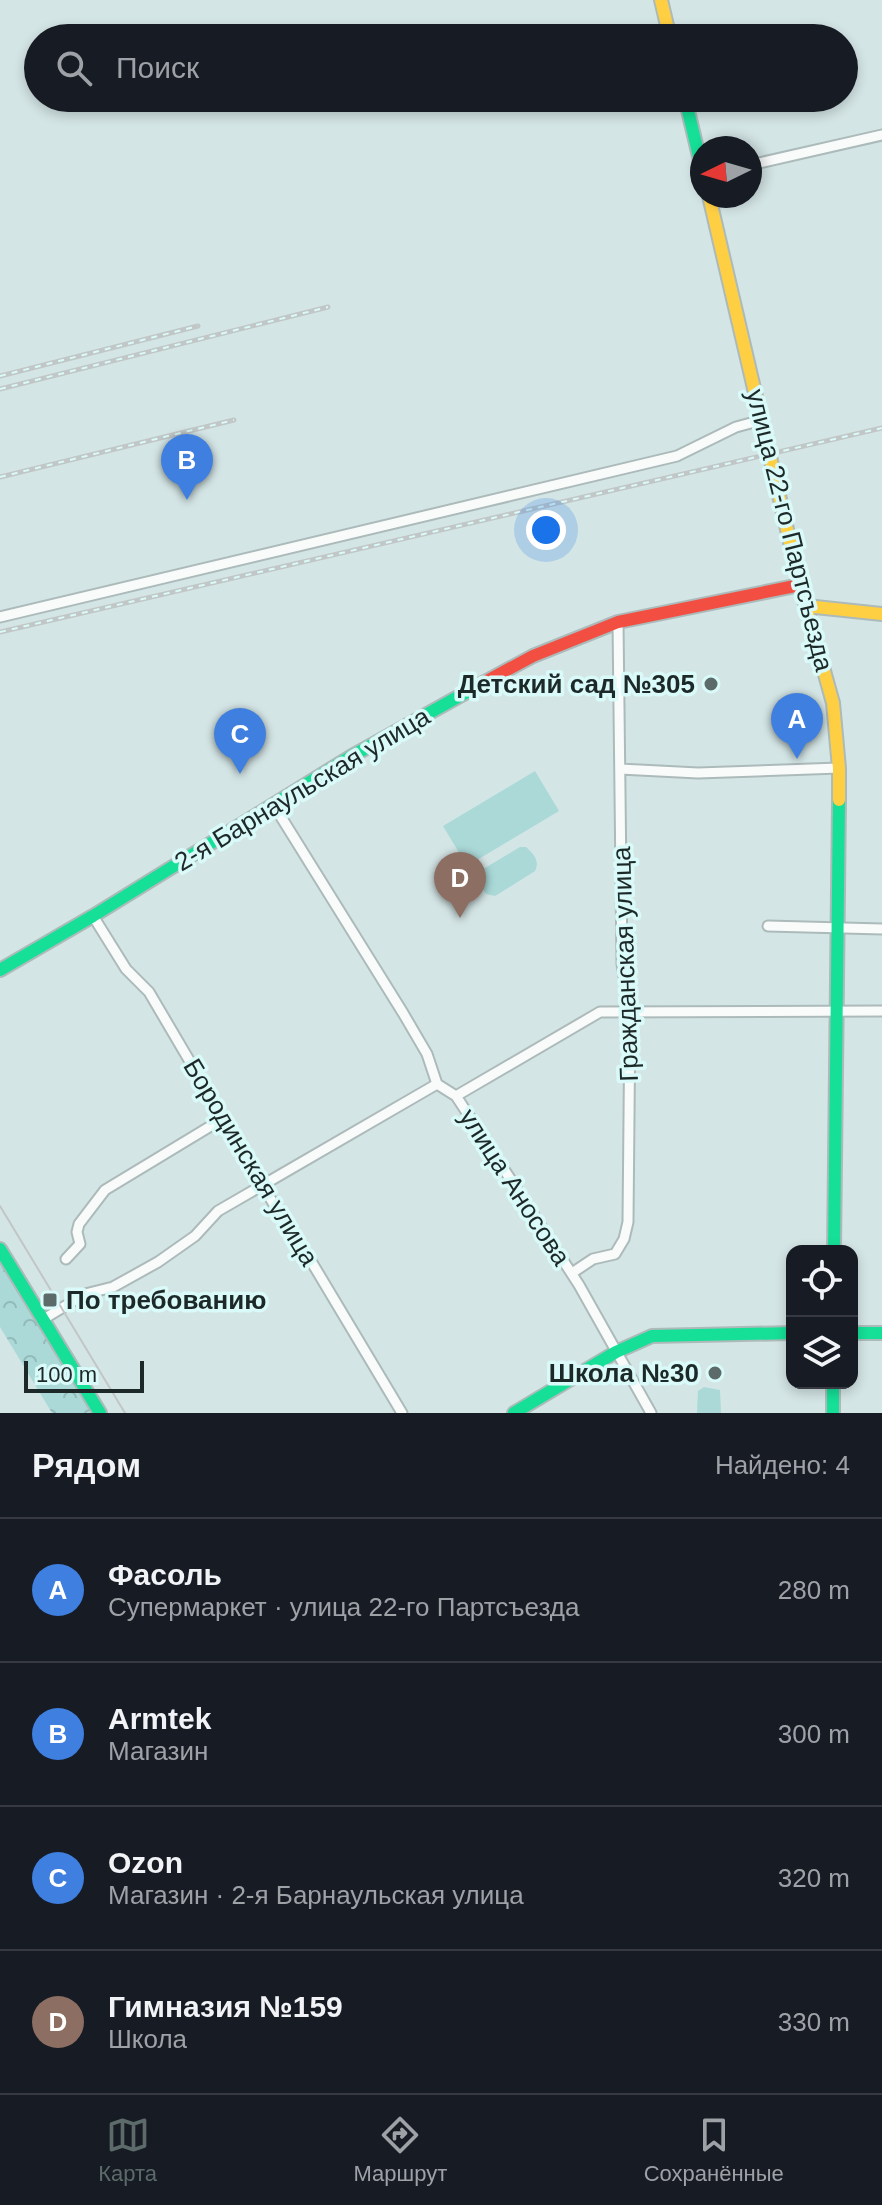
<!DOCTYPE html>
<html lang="ru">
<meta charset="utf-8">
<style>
:root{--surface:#171b24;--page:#242831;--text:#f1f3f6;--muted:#9ea1a6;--line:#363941;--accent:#5c6b6a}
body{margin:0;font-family:Helvetica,sans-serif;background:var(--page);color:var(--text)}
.controls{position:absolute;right:24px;bottom:24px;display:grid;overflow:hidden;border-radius:16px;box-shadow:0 4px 12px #0003}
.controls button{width:72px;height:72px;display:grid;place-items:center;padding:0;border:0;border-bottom:2px solid var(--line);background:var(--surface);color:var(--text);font:40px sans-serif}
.compass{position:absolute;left:690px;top:136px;width:72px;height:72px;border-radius:50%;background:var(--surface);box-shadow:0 4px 12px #0003;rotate:265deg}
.scale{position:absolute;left:24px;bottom:20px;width:120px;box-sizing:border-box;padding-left:8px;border:4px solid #1c2928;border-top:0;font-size:22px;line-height:28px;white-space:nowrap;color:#1c2928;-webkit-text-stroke:6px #d9faf8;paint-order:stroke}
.you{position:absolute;left:546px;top:530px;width:28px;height:28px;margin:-20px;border:6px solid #fff;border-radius:50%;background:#1a73e8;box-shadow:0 0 0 12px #1a73e833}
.badge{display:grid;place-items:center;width:52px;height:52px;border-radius:50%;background:var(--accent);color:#fff;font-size:26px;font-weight:700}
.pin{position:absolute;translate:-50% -66px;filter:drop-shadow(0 2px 4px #0008)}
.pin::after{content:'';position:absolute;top:42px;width:28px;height:24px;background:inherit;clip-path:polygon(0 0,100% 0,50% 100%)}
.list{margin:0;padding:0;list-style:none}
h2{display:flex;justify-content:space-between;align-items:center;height:104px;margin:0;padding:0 32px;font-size:34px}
h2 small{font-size:26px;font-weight:400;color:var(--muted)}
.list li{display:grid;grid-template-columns:52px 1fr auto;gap:24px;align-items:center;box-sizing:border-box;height:144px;padding:0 32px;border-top:2px solid var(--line)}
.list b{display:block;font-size:30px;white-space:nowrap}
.list p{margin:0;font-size:26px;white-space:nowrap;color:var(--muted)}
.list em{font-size:26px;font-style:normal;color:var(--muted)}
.icon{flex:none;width:44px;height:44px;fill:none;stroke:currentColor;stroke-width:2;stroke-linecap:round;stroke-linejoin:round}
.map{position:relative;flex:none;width:882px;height:1413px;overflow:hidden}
.search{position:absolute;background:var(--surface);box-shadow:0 4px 12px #0003;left:24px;right:24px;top:24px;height:88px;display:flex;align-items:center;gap:20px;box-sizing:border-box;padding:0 28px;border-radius:44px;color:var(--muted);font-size:30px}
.sheet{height:680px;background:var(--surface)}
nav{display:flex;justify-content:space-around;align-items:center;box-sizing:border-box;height:112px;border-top:2px solid var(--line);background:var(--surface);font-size:22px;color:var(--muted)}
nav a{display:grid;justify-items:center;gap:4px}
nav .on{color:var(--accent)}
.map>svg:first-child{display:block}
</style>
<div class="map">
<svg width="882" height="1413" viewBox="0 0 882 1413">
<defs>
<pattern id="park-crowns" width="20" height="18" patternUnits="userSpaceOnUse" patternTransform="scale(2)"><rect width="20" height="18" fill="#aad9d8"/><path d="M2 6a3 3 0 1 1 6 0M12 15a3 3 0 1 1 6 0" fill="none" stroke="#92bab9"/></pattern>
</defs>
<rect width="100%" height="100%" fill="#d4e5e5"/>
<!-- grass -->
<path fill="#aad9d8" d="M535,771l24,40 -92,55 -24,-40z
M520,847h6c8,7 14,14 9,24l-40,25 -9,-2 -9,-14 3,-9z
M704,1387l16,3 1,23h-24l1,-22z"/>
<!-- park -->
<path fill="url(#park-crowns)" d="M0,1253l95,160h-43l-52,-86z"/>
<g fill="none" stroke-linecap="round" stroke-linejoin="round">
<defs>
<path id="street" d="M750,165l132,-30
M0,617l677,-161 59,-29 26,-7
M620,769l78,4 141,-5
M273,804l130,209 24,41 10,30 19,12 27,41 96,148 72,128
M93,916l33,53 23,23 127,216 32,48 94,157
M768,926l114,3
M456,1096l144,-84 282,-1
M66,1259l14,-15 -3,-12 2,-8 26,-34 119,-72
M572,1273l21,-14 22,-5 9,-15 4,-17 2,-209 -8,-49 -4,-342
M42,1320l43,-26 28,-7 45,-25 37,-26 23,-25 219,-127"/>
<path id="fast" d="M685,98l17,71
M0,970l93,-54 259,-160 131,-73
M0,1249l100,164
M834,1251l5,-451
M852,1333h30
M833,1383v30
M514,1413l102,-61 36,-16 140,-3"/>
<path id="slow" d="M661,0l9,38
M709,196l91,389 33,118 6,65v32
M806,606l76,8"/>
<path id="jam" d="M483,683l50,-27 85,-34 182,-37"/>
</defs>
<!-- street casing -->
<use href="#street" stroke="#acbaba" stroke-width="13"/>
<!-- fast casing -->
<use href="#fast" stroke="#acbaba" stroke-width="16"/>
<!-- slow casing -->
<use href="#slow" stroke="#acbaba" stroke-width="16"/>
<!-- jam casing -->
<use href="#jam" stroke="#acbaba" stroke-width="16"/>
<!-- street -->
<use href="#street" stroke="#f9fbfb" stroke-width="9"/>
<!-- fast -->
<use href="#fast" stroke="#16e098" stroke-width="12"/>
<!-- slow -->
<use href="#slow" stroke="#ffcf43" stroke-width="12"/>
<!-- jam -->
<use href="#jam" stroke="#f24e42" stroke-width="12"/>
<!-- tram -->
<path stroke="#c1c6c6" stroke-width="2" d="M0,1206l125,207"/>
<defs>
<path id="rail" d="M0,376l198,-50
M0,389l328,-82
M0,477l234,-57
M0,632l882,-204"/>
</defs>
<!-- rail casing -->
<use href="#rail" stroke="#c1c6c6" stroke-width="5"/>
<!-- rail -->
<use href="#rail" stroke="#d9faf8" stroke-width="2" stroke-dasharray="6" stroke-linecap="butt"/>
</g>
<!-- markers -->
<g fill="#5c6b6a" stroke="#d9faf8" stroke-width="3">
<circle cx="711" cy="684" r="8"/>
<rect x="42" y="1292" width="16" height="16" rx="4"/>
<circle cx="715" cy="1373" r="8"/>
</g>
<g text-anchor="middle" stroke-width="7" stroke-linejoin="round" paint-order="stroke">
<!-- street labels -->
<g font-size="26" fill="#1c2928" stroke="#d9faf8">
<text transform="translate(790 530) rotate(76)" y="9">улица 22-го Партсъезда</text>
<text transform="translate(302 789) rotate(-31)" y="9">2-я Барнаульская улица</text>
<text transform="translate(625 964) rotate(-92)" y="9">Гражданская улица</text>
<text transform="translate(251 1162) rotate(59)" y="9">Бородинская улица</text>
<text transform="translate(515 1187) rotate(57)" y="9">улица Аносова</text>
</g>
<!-- poi labels -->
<g font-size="26" font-weight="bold" fill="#1c2928" stroke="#d9faf8" text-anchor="end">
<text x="695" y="693">Детский сад №305</text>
<text x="66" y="1309" text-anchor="start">По требованию</text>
<text x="699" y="1382">Школа №30</text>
</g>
</g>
</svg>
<div class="controls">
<button><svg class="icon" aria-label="locate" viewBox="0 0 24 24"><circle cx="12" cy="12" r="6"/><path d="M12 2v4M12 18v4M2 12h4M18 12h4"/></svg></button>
<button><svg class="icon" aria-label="layers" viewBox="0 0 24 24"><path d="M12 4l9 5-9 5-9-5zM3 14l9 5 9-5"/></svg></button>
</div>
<svg class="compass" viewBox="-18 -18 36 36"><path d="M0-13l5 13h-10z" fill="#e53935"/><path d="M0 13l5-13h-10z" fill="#9ea1a6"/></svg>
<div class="scale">100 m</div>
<div class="you"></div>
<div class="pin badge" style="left:797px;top:759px;background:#3f7fe0">A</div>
<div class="pin badge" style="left:187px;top:500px;background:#3f7fe0">B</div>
<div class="pin badge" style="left:240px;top:774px;background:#3f7fe0">C</div>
<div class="pin badge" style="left:460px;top:918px;background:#8d6e63">D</div>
<div class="search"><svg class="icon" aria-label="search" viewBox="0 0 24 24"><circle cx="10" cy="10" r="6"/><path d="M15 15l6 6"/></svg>Поиск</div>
</div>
<section class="sheet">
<h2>Рядом<small>Найдено: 4</small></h2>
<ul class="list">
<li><span class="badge" style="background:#3f7fe0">A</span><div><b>Фасоль</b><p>Супермаркет · улица 22-го Партсъезда</p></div><em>280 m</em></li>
<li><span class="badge" style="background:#3f7fe0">B</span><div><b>Armtek</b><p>Магазин</p></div><em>300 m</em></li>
<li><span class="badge" style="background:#3f7fe0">C</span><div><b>Ozon</b><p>Магазин · 2-я Барнаульская улица</p></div><em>320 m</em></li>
<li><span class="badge" style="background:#8d6e63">D</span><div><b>Гимназия №159</b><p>Школа</p></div><em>330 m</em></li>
</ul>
</section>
<nav>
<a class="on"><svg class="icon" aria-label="map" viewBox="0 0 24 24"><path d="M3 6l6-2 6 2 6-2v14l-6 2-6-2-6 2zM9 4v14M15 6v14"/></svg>Карта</a>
<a><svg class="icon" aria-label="directions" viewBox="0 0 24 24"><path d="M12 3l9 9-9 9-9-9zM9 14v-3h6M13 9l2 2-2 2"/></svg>Маршрут</a>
<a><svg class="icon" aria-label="saved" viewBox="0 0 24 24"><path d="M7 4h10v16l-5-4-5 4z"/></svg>Сохранённые</a>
</nav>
